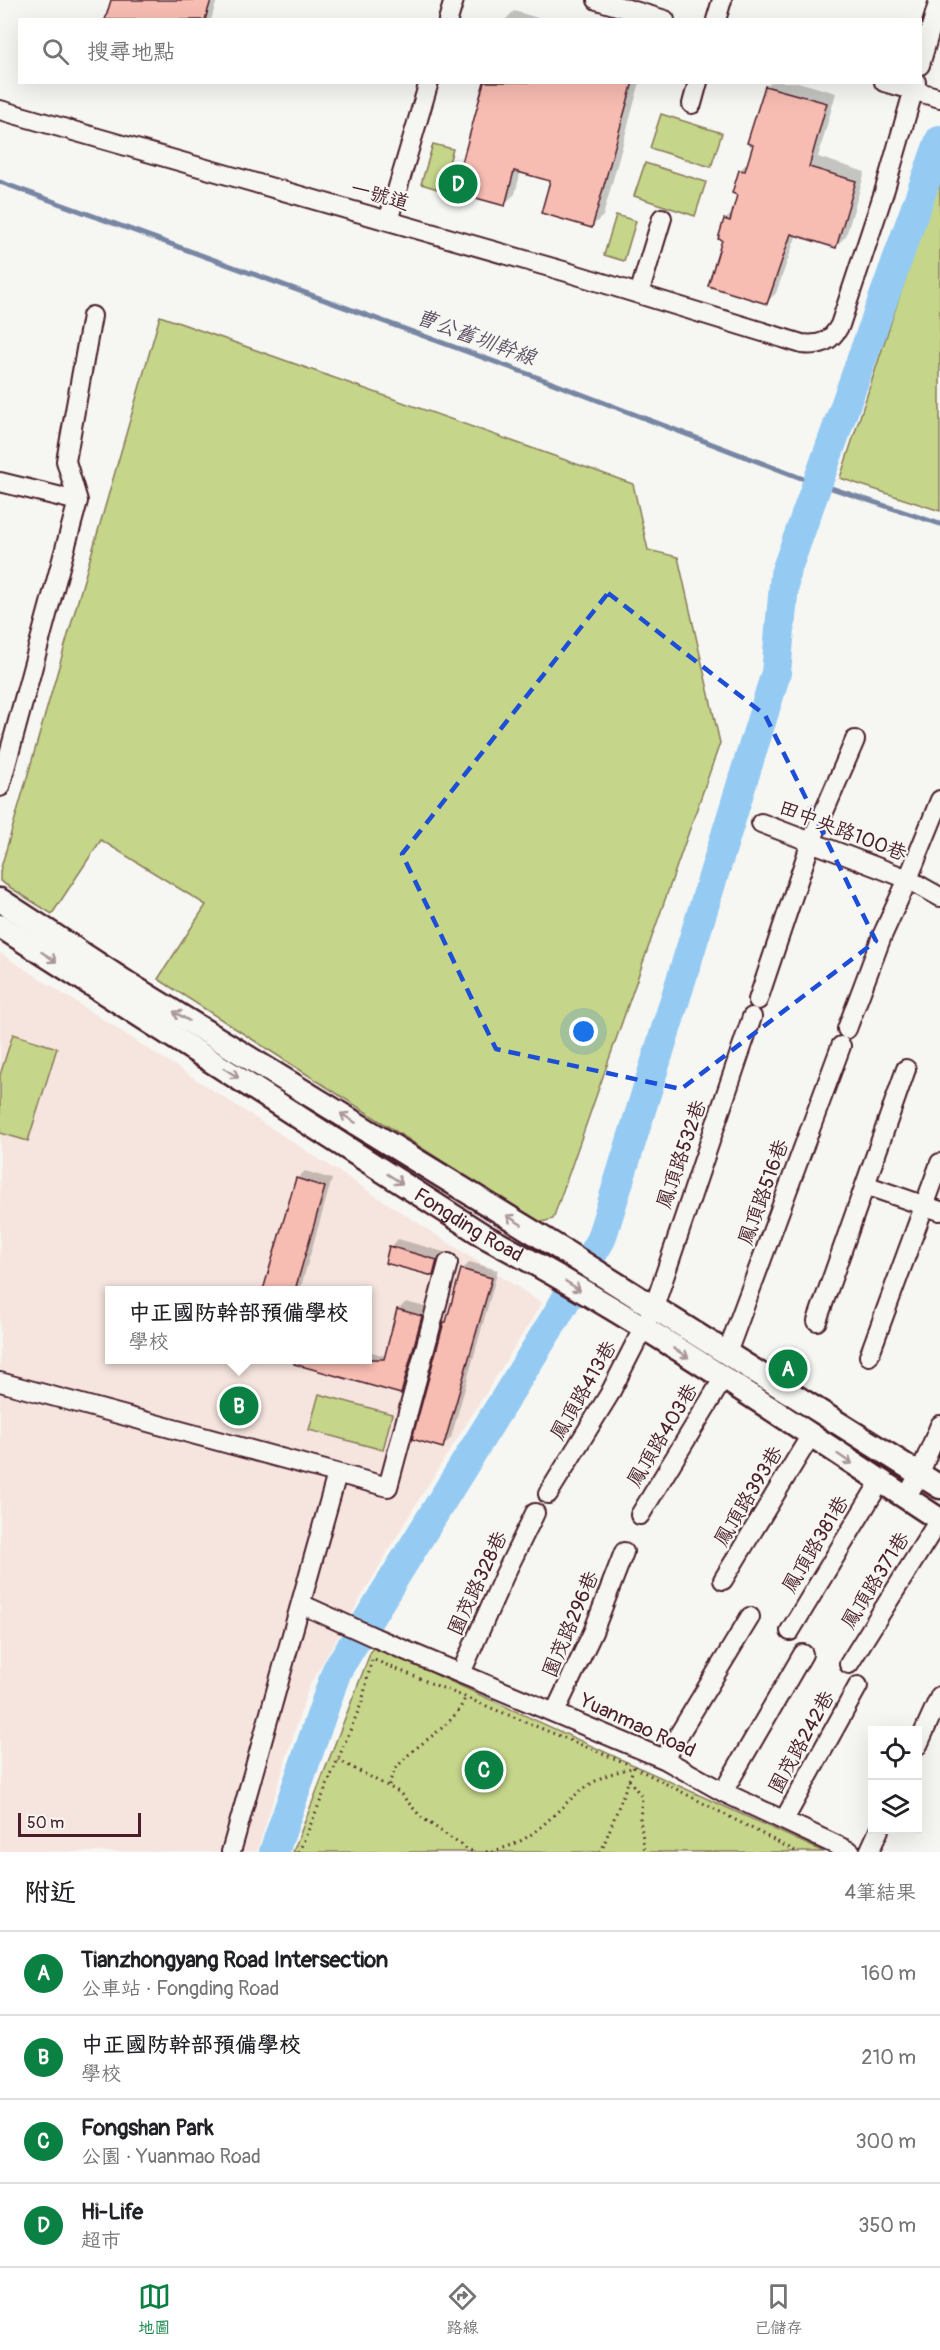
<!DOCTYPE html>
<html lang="zh-TW">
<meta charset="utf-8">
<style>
:root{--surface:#fff;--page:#f6f6f6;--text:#202124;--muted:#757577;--line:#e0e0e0;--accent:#0b8043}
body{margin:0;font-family:Pangolin,"LXGW WenKai TC",sans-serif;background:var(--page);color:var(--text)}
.controls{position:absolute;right:18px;bottom:18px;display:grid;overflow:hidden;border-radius:0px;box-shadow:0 6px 24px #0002}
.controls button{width:54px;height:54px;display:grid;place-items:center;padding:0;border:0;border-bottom:2px solid var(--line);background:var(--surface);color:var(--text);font:30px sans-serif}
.scale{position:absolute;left:18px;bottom:15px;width:123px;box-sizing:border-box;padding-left:6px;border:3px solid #4a1f2b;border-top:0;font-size:16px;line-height:21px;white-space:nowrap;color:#4a1f2b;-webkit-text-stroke:4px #f6f6f2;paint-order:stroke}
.you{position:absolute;left:584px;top:1032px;width:21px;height:21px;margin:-15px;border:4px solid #fff;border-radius:50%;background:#1a73e8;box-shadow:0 0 0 9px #1a73e833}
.badge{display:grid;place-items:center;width:39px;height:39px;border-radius:50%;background:var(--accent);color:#fff;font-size:20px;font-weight:700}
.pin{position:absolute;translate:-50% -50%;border:3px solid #fff;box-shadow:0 2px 6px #0006}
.popup{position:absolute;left:105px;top:1286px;width:267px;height:78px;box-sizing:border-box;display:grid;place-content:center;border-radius:0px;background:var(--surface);filter:drop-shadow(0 2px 4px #0005);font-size:20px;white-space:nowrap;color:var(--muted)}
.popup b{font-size:22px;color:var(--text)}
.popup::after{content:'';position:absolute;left:50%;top:100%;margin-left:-12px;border:12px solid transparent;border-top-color:var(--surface)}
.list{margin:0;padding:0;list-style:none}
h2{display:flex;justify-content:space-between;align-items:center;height:78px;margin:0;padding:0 24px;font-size:26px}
h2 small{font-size:20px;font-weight:400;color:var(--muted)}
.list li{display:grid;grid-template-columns:39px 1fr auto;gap:18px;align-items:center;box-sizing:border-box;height:84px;padding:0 24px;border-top:2px solid var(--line)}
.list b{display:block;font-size:22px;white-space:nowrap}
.list p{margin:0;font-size:20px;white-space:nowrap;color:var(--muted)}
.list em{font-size:20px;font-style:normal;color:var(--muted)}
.icon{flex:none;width:33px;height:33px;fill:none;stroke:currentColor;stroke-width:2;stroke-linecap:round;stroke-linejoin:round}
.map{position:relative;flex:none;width:940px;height:1852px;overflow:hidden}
.search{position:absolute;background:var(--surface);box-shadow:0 6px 24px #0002;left:18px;right:18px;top:18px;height:66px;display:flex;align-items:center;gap:15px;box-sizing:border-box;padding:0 21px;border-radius:0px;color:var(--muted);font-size:22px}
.sheet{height:414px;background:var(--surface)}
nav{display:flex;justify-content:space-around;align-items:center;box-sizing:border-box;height:84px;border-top:2px solid var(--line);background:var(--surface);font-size:16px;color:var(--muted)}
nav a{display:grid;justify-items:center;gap:3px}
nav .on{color:var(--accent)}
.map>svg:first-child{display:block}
</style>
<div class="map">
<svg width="940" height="1852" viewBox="0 0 940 1852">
<rect width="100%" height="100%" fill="#f6f6f2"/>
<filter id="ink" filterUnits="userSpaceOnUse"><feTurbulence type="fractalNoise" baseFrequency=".0167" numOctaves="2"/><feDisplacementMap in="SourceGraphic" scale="12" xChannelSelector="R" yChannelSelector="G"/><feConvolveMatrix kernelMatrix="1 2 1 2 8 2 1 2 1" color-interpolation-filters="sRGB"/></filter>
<g filter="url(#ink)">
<!-- built -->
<path fill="#f6e5df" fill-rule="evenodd" d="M0,953l542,350 -129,206 -104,177 -52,166h-257zM110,1290h258v70h-258z"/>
<!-- green -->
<path fill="#c5d589" stroke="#887a5a" stroke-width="1.5" d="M661,114l61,19 -11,34 -61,-19z
M433,144l20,5 -12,41 -20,-6z
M645,163l61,19 -11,34 -61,-20z
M940,172v339l-100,-33z
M616,215l20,6 -12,40 -20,-6z
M160,316l473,168 15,66 30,7 42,186 -167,476 -14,4 -381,-244 48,-74 -105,-65 -49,74 -52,-33v-10z
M13,1034l44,14 -29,93 -28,-8v-58z
M319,1394l73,20 -9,36 -74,-20z
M373,1646l451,206h-531z"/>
<!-- shadow -->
<path fill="#0003" d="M113,0h104l-6,20h-101z
M514,11l31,9h-40z
M486,82h154l-37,134 -11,10 -40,-46 -31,-9 -6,23 -11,10z
M771,82h27l38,11 -18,64 47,15 -19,64 -10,10 -39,-12 -21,59 -10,10 -42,-64 1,-19 9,-9 5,-17 1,-24 9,-9 6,-17 -6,-2 18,-56z
M305,1171l27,8 -32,111h-35l32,-111z
M398,1239l46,13 -4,14 -8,8 -41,-27z
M470,1262l28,8 -47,168 -8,8 2,-124 3,-2 14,-50z
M406,1302l23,6 -20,76 -8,8 -107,-32h74v-9l18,5 12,-46z"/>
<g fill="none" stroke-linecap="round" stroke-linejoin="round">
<!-- stream -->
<path stroke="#7786a3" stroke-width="5" d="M0,182l542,197 259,99 139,46"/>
<!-- river -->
<path stroke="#95cbf3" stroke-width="30" d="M274,1852l63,-182 220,-355 44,-76 175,-566 9,-99 155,-434"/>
</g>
<!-- building -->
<path fill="#f7bcb2" stroke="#4a1f2b" stroke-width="1.5" d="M111,0h100l-6,20h-100z
M484,82h149l-41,146 -51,-15 9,-32 -36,-10 -9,35 -51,-14z
M765,86l62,17 -18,64 47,14 -20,67 -45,-14 -24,70 -59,-18 14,-46 -4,-1 6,-20 6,2 7,-26 -5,-2 7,-23 6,1 8,-26 -6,-2z
M296,1178l29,9 -30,103h-32z
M389,1246l48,14 -4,16 -48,-13z
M461,1269l31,9 -49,170 -31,-9 32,-117h2z
M397,1309l25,7 -21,78 -107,-30 1,-5h89z"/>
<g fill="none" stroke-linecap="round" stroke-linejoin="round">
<defs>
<path id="minor" d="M597,0l68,20
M448,20l6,-20
M716,20l6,-20
M920,65l19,-65
M884,82l56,16
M692,104l6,-22
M0,110l567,162 235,72c18,2 29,-2 38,-19l45,-136 31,-107
M388,221l41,-139
M639,294l23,-76
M0,482l78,19
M0,787l78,-286 -12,-40 26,-145
M761,823l147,56 32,18
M758,1000l53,-158 44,-102
M847,1029l35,-93 26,-57 32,-79
M865,1185l75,26
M817,1321l89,-252
M727,1353l114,-307
M869,1356l71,-193
M0,1382l388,105 60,-224
M548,1494l61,-99 45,-88 98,-290
M906,1498l14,-25 20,-48
M640,1515l83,-136
M723,1580l88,-145
M301,1604l75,34 288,121 59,33 128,60
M790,1631l90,-149
M849,1664l90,-144
M461,1673l43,-97 31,-63
M555,1712l38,-80 31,-80
M918,1745l22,-49
M664,1759l86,-142
M723,1792l80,-138
M784,1820l74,-134
M231,1852l106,-378
M869,1852l10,-22"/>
<g id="major">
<path d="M0,900l130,85 434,266 376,236"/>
<path id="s1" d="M0,926l486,311c157,83 306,186 454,283"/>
</g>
</defs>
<!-- minor casing -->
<use href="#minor" stroke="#4a1f2b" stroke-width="22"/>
<!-- major casing -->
<use href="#major" stroke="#4a1f2b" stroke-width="27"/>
<!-- path -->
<path stroke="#4a1f2b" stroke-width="3" stroke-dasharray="1.5 4.5" stroke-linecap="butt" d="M338,1760l61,32 22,25 47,33 8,2
M634,1767l163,85
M629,1780l13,17 -2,22 5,33
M389,1785c9,-38 61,-49 76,-87
M299,1852l63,-150 10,-43 256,105
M486,1852c58,-9 67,-48 113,-73 10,-6 24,-8 35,-12l-33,85"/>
<!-- minor -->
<use href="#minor" stroke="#f6f6f2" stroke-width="18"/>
<!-- major -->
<use href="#major" stroke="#f6f6f2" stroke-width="22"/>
</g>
<!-- one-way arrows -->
<defs><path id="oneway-shaft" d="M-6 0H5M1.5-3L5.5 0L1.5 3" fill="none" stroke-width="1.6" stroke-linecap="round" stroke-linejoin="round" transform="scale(1.5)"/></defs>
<g stroke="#a99598">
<use href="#oneway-shaft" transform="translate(49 957) rotate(33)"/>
<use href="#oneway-shaft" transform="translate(181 1016) rotate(-149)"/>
<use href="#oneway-shaft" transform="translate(231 1073) rotate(33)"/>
<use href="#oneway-shaft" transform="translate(348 1118) rotate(-148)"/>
<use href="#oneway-shaft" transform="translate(395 1179) rotate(33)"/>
<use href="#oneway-shaft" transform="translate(514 1220) rotate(-148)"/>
<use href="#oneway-shaft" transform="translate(573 1286) rotate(33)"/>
<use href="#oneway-shaft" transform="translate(681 1353) rotate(32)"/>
<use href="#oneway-shaft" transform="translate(845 1459) rotate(34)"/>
</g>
</g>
<!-- marked area -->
<path fill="none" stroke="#1d4ed8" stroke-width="4.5" stroke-dasharray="12 8" stroke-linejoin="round" d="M608,593l157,122 111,226 -195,148 -185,-40 -94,-195z"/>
<g text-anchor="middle" stroke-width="4.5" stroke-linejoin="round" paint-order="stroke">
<!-- street labels -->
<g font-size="20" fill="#4a1f2b" stroke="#f6f6f2">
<text transform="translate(380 195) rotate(16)" y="7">一號道</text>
<text transform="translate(843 830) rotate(21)" y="7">田中央路100巷</text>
<text transform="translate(681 1154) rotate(-71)" y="7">鳳頂路532巷</text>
<text transform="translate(763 1192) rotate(-70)" y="7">鳳頂路516巷</text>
<text dy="7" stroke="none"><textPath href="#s1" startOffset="556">Fongding Road</textPath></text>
<text transform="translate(583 1390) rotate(-60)" y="7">鳳頂路413巷</text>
<text transform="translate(662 1435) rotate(-59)" y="7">鳳頂路403巷</text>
<text transform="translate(748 1496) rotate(-59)" y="7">鳳頂路393巷</text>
<text transform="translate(815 1544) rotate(-59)" y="7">鳳頂路381巷</text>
<text transform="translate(875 1580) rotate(-58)" y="7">鳳頂路371巷</text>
<text transform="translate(477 1583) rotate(-65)" y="7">園茂路328巷</text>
<text transform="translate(570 1624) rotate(-67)" y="7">園茂路296巷</text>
<text transform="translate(638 1725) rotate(25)" y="7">Yuanmao Road</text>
<text transform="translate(801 1742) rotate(-61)" y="7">園茂路242巷</text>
</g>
<!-- water labels -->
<g font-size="21" font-style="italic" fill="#605367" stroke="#f6f6f2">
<text transform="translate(476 337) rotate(20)" y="7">曹公舊圳幹線</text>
</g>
</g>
</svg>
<div class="controls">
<button><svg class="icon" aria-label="locate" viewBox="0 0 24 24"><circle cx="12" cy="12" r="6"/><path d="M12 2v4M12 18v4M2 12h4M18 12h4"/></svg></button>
<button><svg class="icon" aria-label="layers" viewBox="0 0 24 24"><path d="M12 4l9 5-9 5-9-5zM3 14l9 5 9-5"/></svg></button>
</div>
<div class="scale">50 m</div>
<div class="you"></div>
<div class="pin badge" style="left:788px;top:1369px">A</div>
<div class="pin badge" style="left:239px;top:1406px">B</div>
<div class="popup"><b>中正國防幹部預備學校</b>學校</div>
<div class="pin badge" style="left:484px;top:1770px">C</div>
<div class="pin badge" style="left:458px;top:184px">D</div>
<div class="search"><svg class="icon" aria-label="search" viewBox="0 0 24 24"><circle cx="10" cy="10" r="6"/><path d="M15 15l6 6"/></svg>搜尋地點</div>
</div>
<section class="sheet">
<h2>附近<small>4筆結果</small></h2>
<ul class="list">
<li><span class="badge">A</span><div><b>Tianzhongyang Road Intersection</b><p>公車站 · Fongding Road</p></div><em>160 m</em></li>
<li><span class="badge">B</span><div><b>中正國防幹部預備學校</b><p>學校</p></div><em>210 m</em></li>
<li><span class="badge">C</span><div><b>Fongshan Park</b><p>公園 · Yuanmao Road</p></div><em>300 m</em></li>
<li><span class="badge">D</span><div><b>Hi-Life</b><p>超市</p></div><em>350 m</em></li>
</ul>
</section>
<nav>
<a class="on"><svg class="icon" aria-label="map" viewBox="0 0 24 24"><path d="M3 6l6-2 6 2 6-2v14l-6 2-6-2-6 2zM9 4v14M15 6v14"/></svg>地圖</a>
<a><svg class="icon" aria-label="directions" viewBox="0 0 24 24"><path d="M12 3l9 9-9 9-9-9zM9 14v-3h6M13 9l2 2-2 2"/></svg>路線</a>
<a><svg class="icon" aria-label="saved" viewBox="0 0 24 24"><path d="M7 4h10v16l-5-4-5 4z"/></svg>已儲存</a>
</nav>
